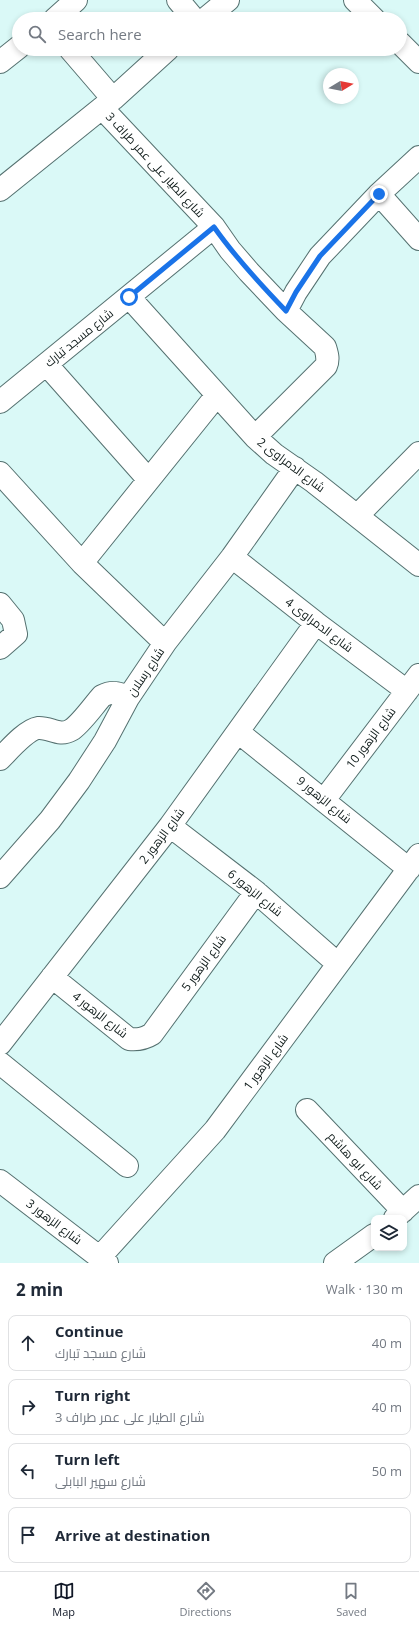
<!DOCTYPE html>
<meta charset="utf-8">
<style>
:root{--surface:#fff;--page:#f2f2f3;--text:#1f2937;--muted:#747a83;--line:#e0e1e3;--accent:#111827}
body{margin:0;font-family:"Open Sans",Cairo,sans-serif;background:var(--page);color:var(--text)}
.controls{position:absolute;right:12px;bottom:12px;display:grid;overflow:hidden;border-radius:8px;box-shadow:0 2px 6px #0003}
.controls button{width:36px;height:36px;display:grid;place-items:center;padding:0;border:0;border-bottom:1px solid var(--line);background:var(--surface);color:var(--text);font:20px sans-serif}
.compass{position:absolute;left:323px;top:68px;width:36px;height:36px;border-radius:50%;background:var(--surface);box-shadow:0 2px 6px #0003;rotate:80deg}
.stop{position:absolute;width:12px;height:12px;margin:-9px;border:3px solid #1a73e8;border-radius:50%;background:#fff}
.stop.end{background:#1a73e8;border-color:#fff;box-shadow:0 1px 4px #0008}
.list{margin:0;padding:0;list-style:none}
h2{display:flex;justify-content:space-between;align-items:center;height:52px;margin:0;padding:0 16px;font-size:17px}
h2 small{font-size:13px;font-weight:400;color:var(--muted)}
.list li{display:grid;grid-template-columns:26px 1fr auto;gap:12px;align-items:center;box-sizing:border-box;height:56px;margin:0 8px 8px;padding:0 8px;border:1px solid var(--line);border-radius:8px}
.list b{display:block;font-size:15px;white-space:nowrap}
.list p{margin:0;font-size:13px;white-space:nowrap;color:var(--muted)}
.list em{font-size:13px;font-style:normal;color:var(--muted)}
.icon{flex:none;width:22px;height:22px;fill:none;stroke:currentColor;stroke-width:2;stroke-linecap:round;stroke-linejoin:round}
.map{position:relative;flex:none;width:419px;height:1263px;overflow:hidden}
.search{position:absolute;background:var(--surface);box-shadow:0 2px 6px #0003;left:12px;right:12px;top:12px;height:44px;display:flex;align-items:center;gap:10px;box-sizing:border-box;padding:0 14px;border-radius:22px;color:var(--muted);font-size:15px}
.sheet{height:308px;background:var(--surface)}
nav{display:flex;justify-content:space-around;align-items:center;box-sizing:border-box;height:56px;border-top:1px solid var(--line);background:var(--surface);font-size:11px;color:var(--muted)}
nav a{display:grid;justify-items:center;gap:2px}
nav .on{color:var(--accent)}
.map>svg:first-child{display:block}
</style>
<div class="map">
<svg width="419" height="1263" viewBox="0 0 419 1263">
<rect width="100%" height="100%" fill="#daf9f7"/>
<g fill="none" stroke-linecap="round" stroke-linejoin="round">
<defs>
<path id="minor" d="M178,0l16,19
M355,0l19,19
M55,19l21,-19
M205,19l23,-19
M400,43l19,19
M70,49l43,50
M0,62l19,-15
M102,108l112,119 16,23 19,22 37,39 39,36c2,7 4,12 1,19l-71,71
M0,190l113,-91 55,-50
M379,194l40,45
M129,297l126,140 19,17 40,28 105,83
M286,311l10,-19 24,-36 59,-62 40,-37
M47,365l101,114
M0,402l214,-175
M0,473l82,90 83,80
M357,516l62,-63
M232,557l84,66 91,68
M82,563l135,-168
M0,604l13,16 3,14 -16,14
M238,732l171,137
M0,759c9,-9 26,-29 38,-31 12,-1 21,9 33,2 9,-5 23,-25 31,-34 10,-5 17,-4 26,2
M324,800l95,-125
M170,826l86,66 82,72
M0,877l50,-57 29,-39 26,-40 23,-43 37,-55 67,-86 63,-89
M52,977l77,62c9,1 15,0 23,-5l104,-142
M0,1044l170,-218 146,-203
M0,1063l127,103
M307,1110l96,101
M0,1181l107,82
M395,1218l24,-22
M100,1257l115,-127 204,-275
M335,1263l39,-28"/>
</defs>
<!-- minor casing -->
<use href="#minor" stroke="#557170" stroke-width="24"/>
<!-- minor -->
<use href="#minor" stroke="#fff" stroke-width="22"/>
</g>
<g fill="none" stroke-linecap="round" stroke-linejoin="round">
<!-- route -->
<path stroke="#1a73e8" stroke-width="5" d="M129,297l85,-70c21,30 46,57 72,84l10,-19 24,-36 59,-62"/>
</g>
<g text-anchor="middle" stroke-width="3" stroke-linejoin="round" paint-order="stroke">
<!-- street labels -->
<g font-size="12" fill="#0e1a19" stroke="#fff">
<text transform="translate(155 165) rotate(47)" y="4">شارع الطيار على عمر طراف 3</text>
<text transform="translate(79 338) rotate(-39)" y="4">شارع مسجد تبارك</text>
<text transform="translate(291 465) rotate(37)" y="4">شارع الدمراوى 2</text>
<text transform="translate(319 625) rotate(37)" y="4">شارع الدمراوى 4</text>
<text transform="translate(146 672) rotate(-56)" y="4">شارع رسلان</text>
<text transform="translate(371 738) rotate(-53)" y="4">شارع الزهور 10</text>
<text transform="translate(324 800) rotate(39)" y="4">شارع الزهور 9</text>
<text transform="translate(162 836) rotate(-53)" y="4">شارع الزهور 2</text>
<text transform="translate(255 893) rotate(39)" y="4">شارع الزهور 6</text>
<text transform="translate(204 963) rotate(-54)" y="4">شارع الزهور 5</text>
<text transform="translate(100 1015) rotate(38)" y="4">شارع الزهور 4</text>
<text transform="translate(266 1062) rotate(-54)" y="4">شارع الزهور 1</text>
<text transform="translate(355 1161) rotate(47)" y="4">شارع ابو هاشم</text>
<text transform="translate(54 1222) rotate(37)" y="4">شارع الزهور 3</text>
</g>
</g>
</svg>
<div class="controls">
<button><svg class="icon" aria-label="layers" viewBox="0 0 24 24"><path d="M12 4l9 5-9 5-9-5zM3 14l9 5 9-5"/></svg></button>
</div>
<svg class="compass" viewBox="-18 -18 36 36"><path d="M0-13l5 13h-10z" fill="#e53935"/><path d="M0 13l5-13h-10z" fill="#747a83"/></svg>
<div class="stop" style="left:129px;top:297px"></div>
<div class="stop end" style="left:379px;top:194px"></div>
<div class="search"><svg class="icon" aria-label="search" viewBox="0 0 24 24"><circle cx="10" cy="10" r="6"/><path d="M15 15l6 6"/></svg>Search here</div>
</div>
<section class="sheet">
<h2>2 min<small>Walk · 130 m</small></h2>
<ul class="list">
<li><svg class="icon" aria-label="ahead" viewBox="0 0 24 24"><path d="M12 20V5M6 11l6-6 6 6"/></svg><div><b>Continue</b><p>شارع مسجد تبارك</p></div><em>40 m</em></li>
<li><svg class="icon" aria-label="right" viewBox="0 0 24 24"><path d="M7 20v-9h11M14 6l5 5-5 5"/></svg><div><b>Turn right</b><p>شارع الطيار على عمر طراف 3</p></div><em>40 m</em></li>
<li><svg class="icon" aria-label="left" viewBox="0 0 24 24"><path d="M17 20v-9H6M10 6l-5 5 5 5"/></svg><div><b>Turn left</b><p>شارع سهير البابلى</p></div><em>50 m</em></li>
<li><svg class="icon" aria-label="arrive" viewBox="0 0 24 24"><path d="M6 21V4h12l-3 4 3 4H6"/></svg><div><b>Arrive at destination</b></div></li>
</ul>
</section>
<nav>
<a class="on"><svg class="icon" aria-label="map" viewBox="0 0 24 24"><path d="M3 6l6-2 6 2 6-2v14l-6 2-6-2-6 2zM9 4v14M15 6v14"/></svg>Map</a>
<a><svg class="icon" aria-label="directions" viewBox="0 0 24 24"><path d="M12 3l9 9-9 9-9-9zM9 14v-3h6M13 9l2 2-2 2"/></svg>Directions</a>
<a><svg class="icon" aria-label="saved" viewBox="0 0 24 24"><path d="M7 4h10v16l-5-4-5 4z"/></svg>Saved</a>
</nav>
